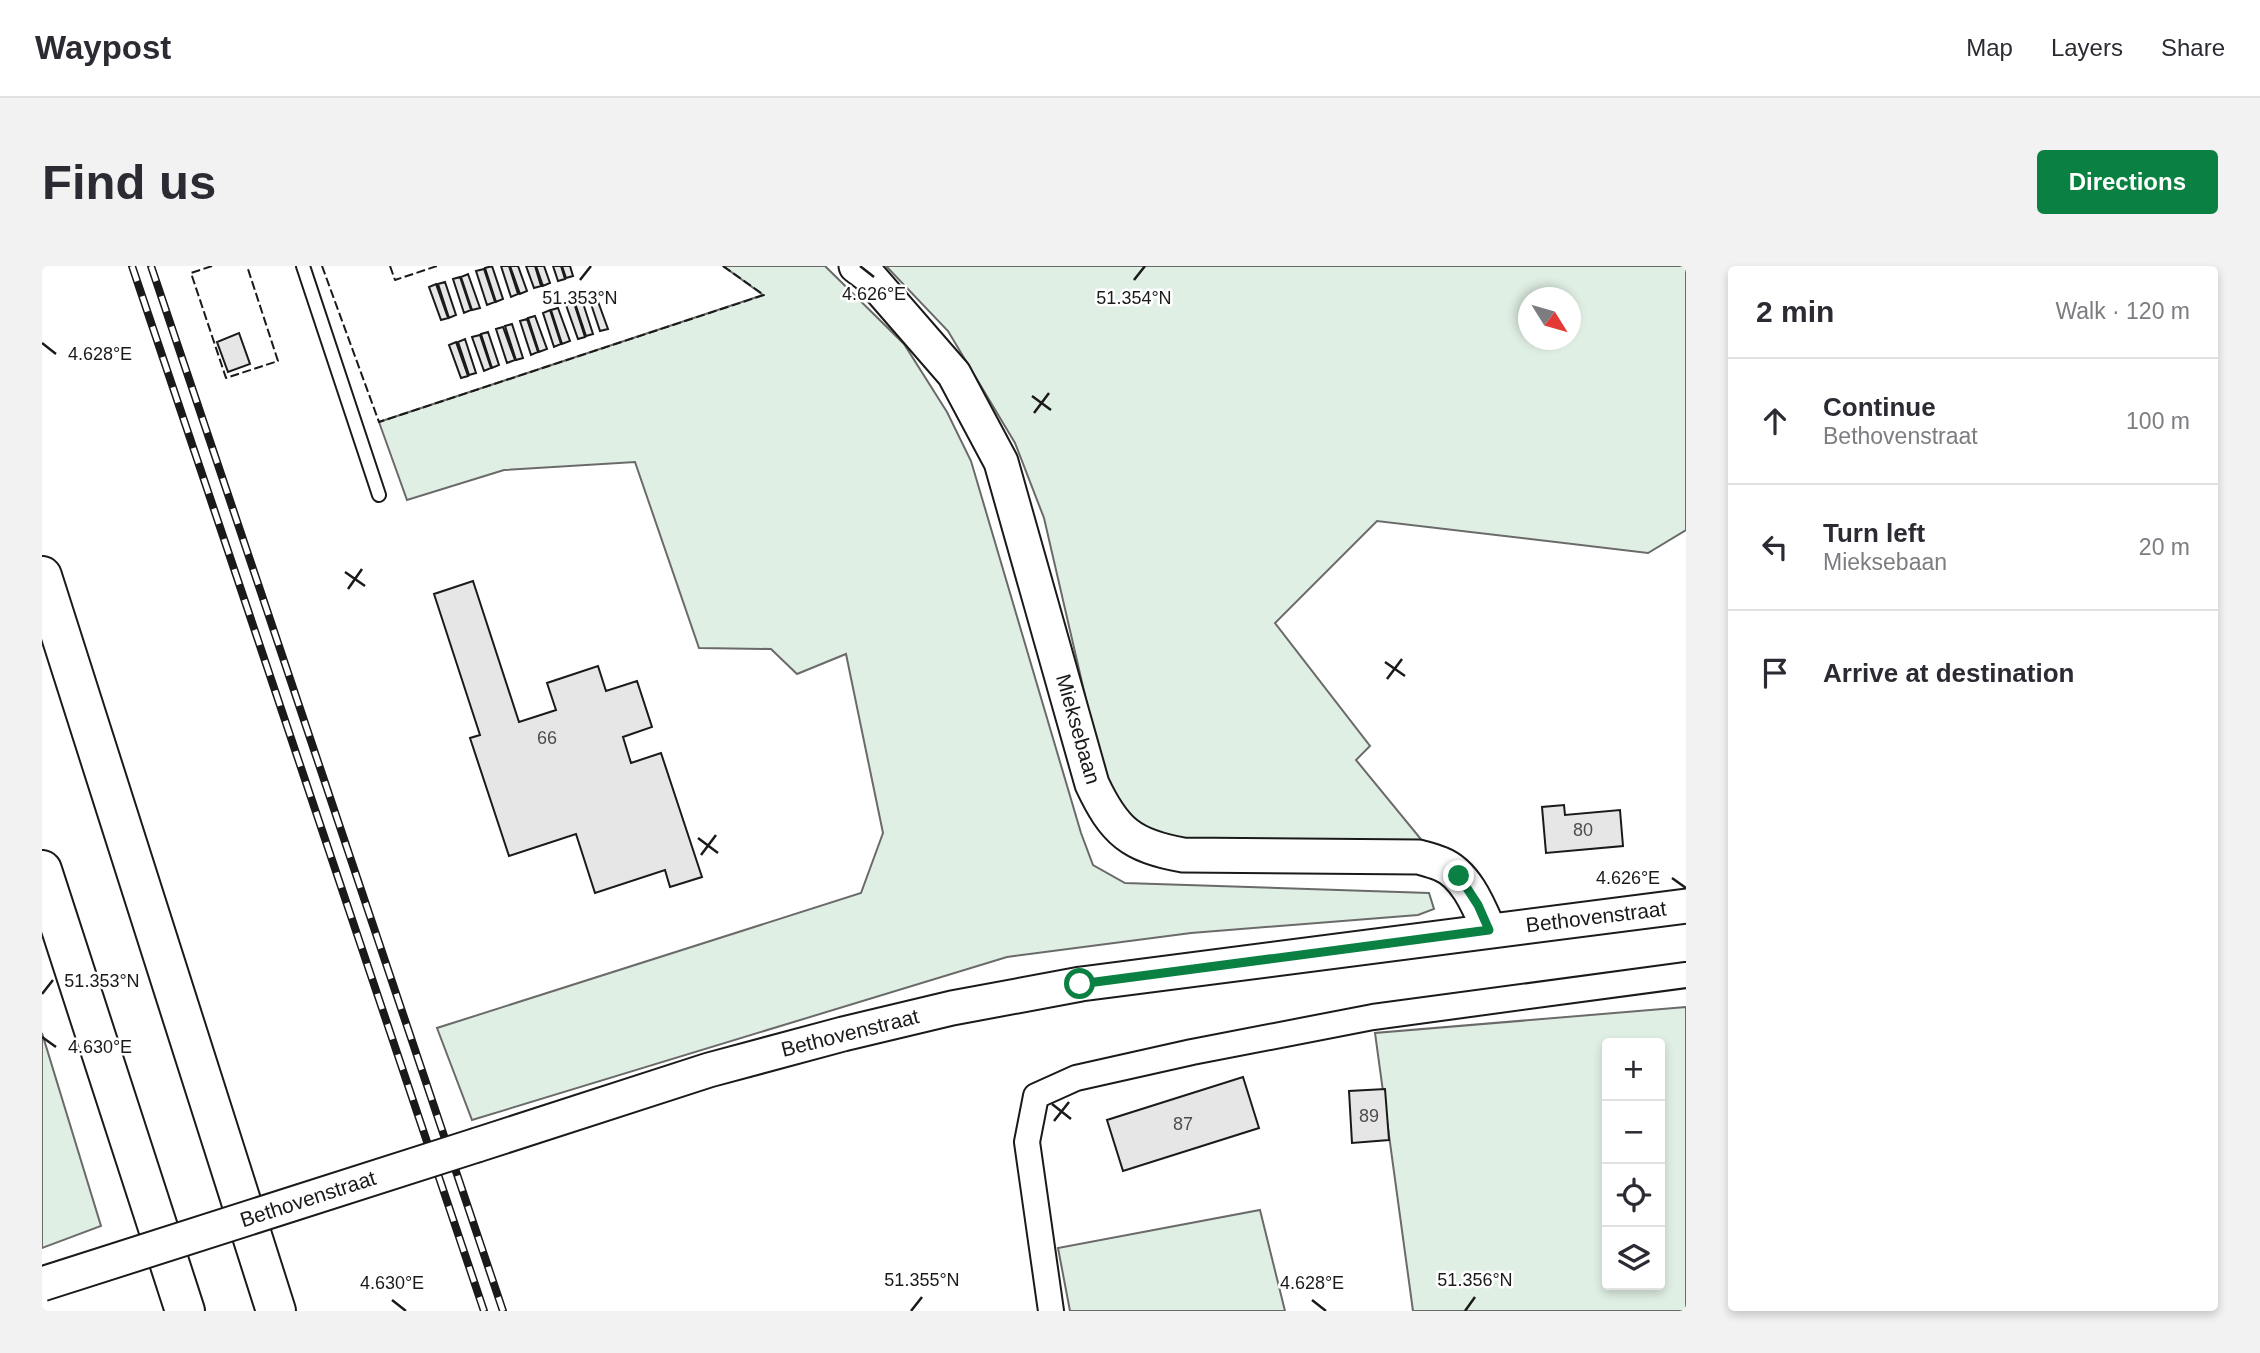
<!DOCTYPE html>
<meta charset="utf-8">
<style>
:root{--surface:#fff;--page:#f2f2f3;--text:#2b2b33;--muted:#7c7c81;--line:#e1e1e2;--accent:#0b8043}
body{margin:0;font-family:Arial,sans-serif;background:var(--page);color:var(--text)}
.controls{position:absolute;right:21px;bottom:21px;display:grid;overflow:hidden;border-radius:7px;box-shadow:0 4px 10px #0003}
.controls button{width:63px;height:63px;display:grid;place-items:center;padding:0;border:0;border-bottom:2px solid var(--line);background:var(--surface);color:var(--text);font:35px sans-serif}
.compass{position:absolute;left:1476px;top:21px;width:63px;height:63px;border-radius:50%;background:var(--surface);box-shadow:0 4px 10px #0003;rotate:127deg}
.stop{position:absolute;width:21px;height:21px;margin:-16px;border:5px solid #0b8043;border-radius:50%;background:#fff}
.stop.end{background:#0b8043;border-color:#fff;box-shadow:0 2px 7px #0008}
.list{margin:0;padding:0;list-style:none}
h2{display:flex;justify-content:space-between;align-items:center;height:91px;margin:0;padding:0 28px;font-size:30px}
h2 small{font-size:23px;font-weight:400;color:var(--muted)}
.list li{display:grid;grid-template-columns:46px 1fr auto;gap:21px;align-items:center;box-sizing:border-box;height:126px;padding:0 28px;border-top:2px solid var(--line)}
.list b{display:block;font-size:26px;white-space:nowrap}
.list p{margin:0;font-size:23px;white-space:nowrap;color:var(--muted)}
.list em{font-size:23px;font-style:normal;color:var(--muted)}
.icon{flex:none;width:38px;height:38px;fill:none;stroke:currentColor;stroke-width:2;stroke-linecap:round;stroke-linejoin:round}
.map{position:relative;flex:none;width:1644px;height:1045px;overflow:hidden;border-radius:7px}
header{display:flex;align-items:center;gap:42px;box-sizing:border-box;height:98px;padding:0 35px;background:var(--surface);border-bottom:2px solid var(--line)}
header strong{font-size:33px}
nav{display:flex;gap:38px;margin-inline-start:auto;font-size:24px}
.intro{display:flex;align-items:center;justify-content:space-between;box-sizing:border-box;height:168px;padding:0 42px}
h1{margin:0;font-size:49px}
.button{padding:18px 32px;border-radius:7px;background:var(--accent);color:#fff;font-size:24px;font-weight:700}
main{display:flex;gap:42px;padding:0 42px}
aside{flex:1;background:var(--surface);border-radius:7px;box-shadow:0 4px 10px #0003}
.map>svg:first-child{display:block}
</style>
<header>
<strong>Waypost</strong>
<nav><a>Map</a><a>Layers</a><a>Share</a></nav>
</header>
<div class="intro"><h1>Find us</h1><a class="button">Directions</a></div>
<main>
<div class="map">
<svg width="1644" height="1045" viewBox="0 0 1644 1045">
<rect width="100%" height="100%" fill="#fff"/>
<!-- green -->
<path fill="#e0efe3" stroke="#6a6a6a" stroke-width="2" fill-rule="evenodd" d="M681,0h102l79,78 43,68 24,49 110,372 12,32 32,18 304,10 5,16 -16,6 -227,18 -184,24 -535,163 -35,-92 424,-135 22,-60 -37,-179 -49,20 -26,-25 -72,-1 -64,-186 -131,8 -97,30 -28,-78 384,-127z
M844,0h800v264l-38,23 -271,-32 -102,102 95,123 -14,14 73,89 -210,-3 -78,-17 -35,-43 -62,-268 -29,-75 -67,-112zM1486,32h42v42h-42z
M1644,741v304h-273l-38,-278zM1565,777h53v242h-53z
M0,767l59,193 -59,22z
M1218,944l25,101h-215l-12,-63z"/>
<!-- building -->
<path fill="#e6e6e6" stroke="#1a1a1a" stroke-width="2" d="M450,0l11,33 -7,3 -11,-34z
M459,0h8l9,28 -7,3z
M468,0h8l9,25 -7,3z
M484,0h9l6,20 -7,2z
M494,0h8l6,17 -7,3z
M511,0h8l4,13 -7,2z
M520,0h8l3,10 -7,2z
M442,3l11,33 -8,3 -11,-34z
M426,8l12,34 -8,2 -11,-33z
M418,11l11,33 -7,3 -11,-34z
M403,16l11,33 -7,3 -11,-34z
M394,18l12,34 -7,2 -12,-33z
M554,30l12,33 -8,2 -11,-33z
M540,34l11,34 -7,2 -11,-33z
M532,37l11,34 -7,2 -12,-34z
M516,42l12,33 -8,3 -11,-34z
M508,44l11,34 -7,3 -11,-34z
M493,50l12,33 -8,3 -11,-34z
M485,53l11,33 -7,3 -11,-34z
M470,58l11,34 -7,2 -11,-34z
M461,61l12,33 -8,3 -11,-34z
M446,66l11,33 -7,3 -11,-34z
M197,67l11,31 -22,8 -11,-30z
M438,69l11,33 -7,3 -12,-34z
M423,73l11,34 -7,2 -11,-33z
M414,76l12,34 -7,2 -12,-33z
M431,315l46,141 37,-12 -9,-27 51,-17 8,25 31,-10 15,46 -29,10 8,26 30,-10 41,124 -32,10 -5,-17 -70,23 -19,-59 -67,22 -39,-118 10,-3 -46,-141z
M1522,539l1,10 55,-5 3,36 -77,7 -4,-46z
M1201,811l16,51 -136,43 -16,-51z
M1343,823l4,51 -37,3 -3,-52z"/>
<g fill="none" stroke-linecap="round" stroke-linejoin="round">
<defs>
<path id="lane" d="M261,0l76,229"/>
<path id="street" d="M1009,1045l-24,-169 9,-46 40,-18 116,-26 181,-35 313,-42"/>
<path id="secondary" d="M814,0l12,9 86,99 47,88 91,322c22,47 39,62 91,71l236,2c7,2 15,4 22,7 25,10 38,43 48,66
M435,879l232,-75 134,-36 109,-26 129,-24 605,-78"/>
<path id="highway" d="M0,310l234,735
M0,604l143,441"/>
</defs>
<!-- lane casing -->
<use href="#lane" stroke="#1a1a1a" stroke-width="16"/>
<!-- street casing -->
<use href="#street" stroke="#1a1a1a" stroke-width="28"/>
<!-- secondary casing -->
<use href="#secondary" stroke="#1a1a1a" stroke-width="37"/>
<!-- highway casing -->
<use href="#highway" stroke="#1a1a1a" stroke-width="42"/>
<!-- lane -->
<use href="#lane" stroke="#fff" stroke-width="12"/>
<!-- street -->
<use href="#street" stroke="#fff" stroke-width="24"/>
<!-- secondary -->
<use href="#secondary" stroke="#fff" stroke-width="33"/>
<!-- highway -->
<use href="#highway" stroke="#fff" stroke-width="38"/>
<defs>
<path id="rail" d="M90,0l352,1045
M109,0l352,1045"/>
</defs>
<!-- rail casing -->
<use href="#rail" stroke="#1a1a1a" stroke-width="8"/>
<!-- rail -->
<use href="#rail" stroke="#fff" stroke-width="5" stroke-dasharray="16" stroke-linecap="butt"/>
<defs>
<path id="secondary-bridge" d="M0,1018l435,-139"/>
</defs>
<!-- secondary-bridge casing -->
<use href="#secondary-bridge" stroke="#1a1a1a" stroke-width="37" stroke-linecap="butt"/>
<!-- secondary-bridge -->
<use href="#secondary-bridge" stroke="#fff" stroke-width="33"/>
<!-- fence -->
<path stroke="#1a1a1a" stroke-width="2" stroke-dasharray="9 3.5" stroke-linecap="butt" d="M170,0l-21,7 35,105 52,-17 -31,-95
M280,0l57,156 385,-127 -41,-29
M348,0l5,14 42,-14"/>
</g>
<g fill="none" stroke-linecap="round" stroke-linejoin="round">
<!-- route -->
<path stroke="#0b8043" stroke-width="9" d="M1038,718l409,-54 -11,-25 -19,-29"/>
</g>
<!-- ticks -->
<path fill="none" stroke="#1a1a1a" stroke-width="2.5" d="M818,0l14,11M538,14l11,-14M1092,14l11,-14M0,77l14,11M990,130l19,14M992,147l15,-20M303,306l20,14M306,323l14,-20M1343,396l20,14M1345,413l15,-20M656,572l20,15M659,589l15,-20M1630,612l14,10M0,728l11,-14M0,771l14,10M1010,838l19,15M1012,855l15,-19M350,1034l14,11M1270,1034l14,11M869,1045l11,-14M1423,1045l10,-14"/>
<g text-anchor="middle" stroke-width="5" stroke-linejoin="round" paint-order="stroke">
<!-- number labels -->
<g font-size="18" fill="#4d4d4d">
<text x="505" y="478">66</text>
<text x="1541" y="570">80</text>
<text x="1327" y="856">89</text>
<text x="1141" y="864">87</text>
</g>
<!-- street labels -->
<g font-size="21" fill="#1a1a1a" stroke="#fff">
<text transform="translate(1036 463) rotate(74)" y="7">Mieksebaan</text>
<text transform="translate(1554 651) rotate(-7)" y="7">Bethovenstraat</text>
<text transform="translate(808 767) rotate(-14)" y="7">Bethovenstraat</text>
<text transform="translate(266 933) rotate(-18)" y="7">Bethovenstraat</text>
</g>
</g>
<g font-size="18" text-anchor="middle" fill="#1a1a1a" stroke="#fff" stroke-width="5" stroke-linejoin="round" paint-order="stroke">
<text x="832" y="34">4.626°E</text>
<text x="538" y="38">51.353°N</text>
<text x="1092" y="38">51.354°N</text>
<text x="58" y="94">4.628°E</text>
<text x="1586" y="618">4.626°E</text>
<text x="60" y="721">51.353°N</text>
<text x="58" y="787">4.630°E</text>
<text x="880" y="1020">51.355°N</text>
<text x="1433" y="1020">51.356°N</text>
<text x="350" y="1023">4.630°E</text>
<text x="1270" y="1023">4.628°E</text>
</g>
</svg>
<div class="controls">
<button>+</button>
<button>−</button>
<button><svg class="icon" aria-label="locate" viewBox="0 0 24 24"><circle cx="12" cy="12" r="6"/><path d="M12 2v4M12 18v4M2 12h4M18 12h4"/></svg></button>
<button><svg class="icon" aria-label="layers" viewBox="0 0 24 24"><path d="M12 4l9 5-9 5-9-5zM3 14l9 5 9-5"/></svg></button>
</div>
<svg class="compass" viewBox="-18 -18 36 36"><path d="M0-13l5 13h-10z" fill="#e53935"/><path d="M0 13l5-13h-10z" fill="#7c7c81"/></svg>
<div class="stop" style="left:1038px;top:718px"></div>
<div class="stop end" style="left:1417px;top:610px"></div>
</div>
<aside>
<h2>2 min<small>Walk · 120 m</small></h2>
<ul class="list">
<li><svg class="icon" aria-label="ahead" viewBox="0 0 24 24"><path d="M12 20V5M6 11l6-6 6 6"/></svg><div><b>Continue</b><p>Bethovenstraat</p></div><em>100 m</em></li>
<li><svg class="icon" aria-label="left" viewBox="0 0 24 24"><path d="M17 20v-9H6M10 6l-5 5 5 5"/></svg><div><b>Turn left</b><p>Mieksebaan</p></div><em>20 m</em></li>
<li><svg class="icon" aria-label="arrive" viewBox="0 0 24 24"><path d="M6 21V4h12l-3 4 3 4H6"/></svg><div><b>Arrive at destination</b></div></li>
</ul>
</aside>
</main>
